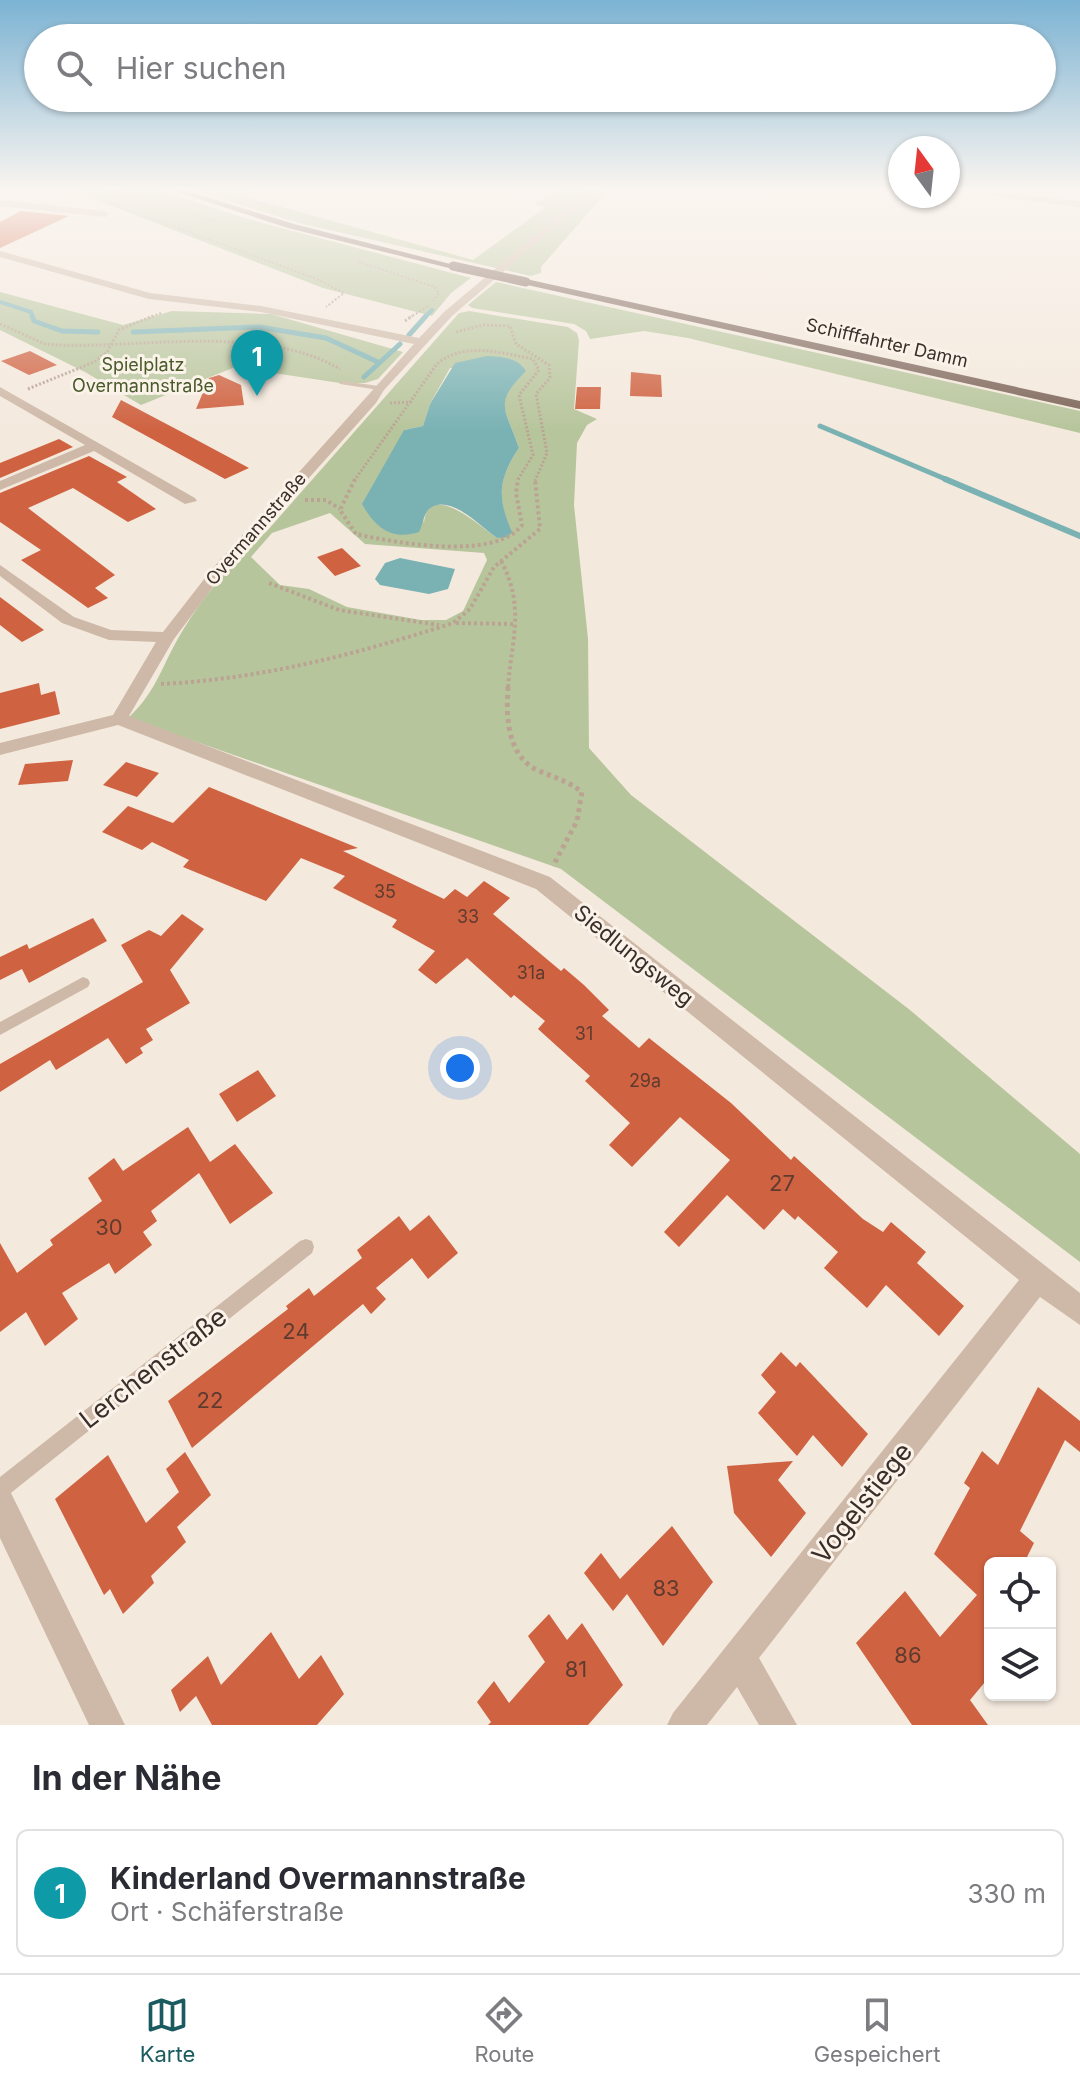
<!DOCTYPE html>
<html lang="de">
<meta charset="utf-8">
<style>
:root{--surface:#fff;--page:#f2f2f3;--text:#2b2b33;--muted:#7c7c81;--line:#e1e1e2;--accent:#1a5b5f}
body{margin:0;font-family:Inter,sans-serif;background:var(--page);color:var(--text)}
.controls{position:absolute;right:24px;bottom:24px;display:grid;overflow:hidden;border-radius:12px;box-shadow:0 2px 6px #0004}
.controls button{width:72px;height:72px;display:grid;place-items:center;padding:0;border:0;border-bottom:2px solid var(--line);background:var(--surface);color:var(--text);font:40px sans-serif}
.compass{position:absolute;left:888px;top:136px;width:72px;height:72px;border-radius:50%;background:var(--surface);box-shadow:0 2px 6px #0004;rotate:345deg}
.you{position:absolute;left:460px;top:1068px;width:28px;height:28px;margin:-20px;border:6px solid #fff;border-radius:50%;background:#1a73e8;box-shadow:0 0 0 12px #1a73e833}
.badge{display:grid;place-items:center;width:52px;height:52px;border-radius:50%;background:var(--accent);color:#fff;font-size:26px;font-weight:700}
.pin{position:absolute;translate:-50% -66px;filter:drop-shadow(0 2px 4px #0008)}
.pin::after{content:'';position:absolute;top:42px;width:28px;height:24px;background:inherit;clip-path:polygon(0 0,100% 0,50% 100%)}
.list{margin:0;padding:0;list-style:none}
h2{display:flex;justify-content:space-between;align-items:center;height:104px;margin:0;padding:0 32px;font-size:34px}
h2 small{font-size:26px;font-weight:400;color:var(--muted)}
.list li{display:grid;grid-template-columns:52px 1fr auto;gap:24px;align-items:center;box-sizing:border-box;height:128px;margin:0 16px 16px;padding:0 16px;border:2px solid var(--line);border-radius:12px}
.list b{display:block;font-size:30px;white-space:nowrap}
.list p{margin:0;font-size:26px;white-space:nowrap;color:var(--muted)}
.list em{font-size:26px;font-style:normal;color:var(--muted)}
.icon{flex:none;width:44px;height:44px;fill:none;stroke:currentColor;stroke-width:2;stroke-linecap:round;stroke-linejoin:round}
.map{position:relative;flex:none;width:1080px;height:1725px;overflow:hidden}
.search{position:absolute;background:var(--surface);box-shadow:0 2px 6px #0004;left:24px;right:24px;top:24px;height:88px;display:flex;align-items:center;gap:20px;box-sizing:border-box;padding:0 28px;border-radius:44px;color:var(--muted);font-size:30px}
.sheet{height:248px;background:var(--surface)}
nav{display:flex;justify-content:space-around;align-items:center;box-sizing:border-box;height:112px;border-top:2px solid var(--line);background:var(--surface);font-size:22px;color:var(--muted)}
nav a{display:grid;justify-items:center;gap:4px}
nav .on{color:var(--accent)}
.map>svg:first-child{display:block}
</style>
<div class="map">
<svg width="1080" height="1725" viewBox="0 0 1080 1725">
<rect width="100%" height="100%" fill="#f4e9dd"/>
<!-- green -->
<path fill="#b7c59c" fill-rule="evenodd" d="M70,190h90l84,28 227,60 -20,15 -19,23 -109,-28z
M193,190h62l-16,5 234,65 73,-53 -12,-3 24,-14h50l-67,77v6l-10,3 -232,-53z
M496,282l584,129v22l-392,-95 -44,-7 -54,8 -4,-8 -12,-7 -102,-16 -4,-3z
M0,292l123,33 49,-14 99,3 132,38 -25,27 -13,4h-25l-105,-16 -94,38 -56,-33 -85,-42z
M469,311l99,16 9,6 2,7 -5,69 23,10 -10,6 -10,18 -3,62 14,134 1,109 42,47 279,215 170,144v108l-519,-393 -433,-151c29,-26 35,-56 55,-88 22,-37 52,-70 84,-99l192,-218zM450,368l75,3c-32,33 -20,36 -6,77 -21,31 -22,50 -8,84l-14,6c-15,-10 -69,-60 -73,-15l-20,-93 19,-4 7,-22zM330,513l35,31 119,9 3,7 -24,51 -17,9h-25l-74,-13 -38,-18 -29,-4 -29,-28 21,-24z"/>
<!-- water -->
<path fill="#7ab2b4" d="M487,356c15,1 30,1 39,15 -33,33 -21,36 -7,77 -21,31 -22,50 -7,84l-4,5 -11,1c-16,-11 -48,-46 -68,-29 -6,6 -6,16 -10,23 -28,9 -44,-5 -57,-28l42,-74 19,-4 7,-22 25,-41z
M400,558l55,11 -7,20 -19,5 -49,-9 -5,-6 10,-16z"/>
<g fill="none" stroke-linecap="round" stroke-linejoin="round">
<!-- stream-far2 -->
<path stroke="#7ab2b4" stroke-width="4" d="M0,302l31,10 2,6
M424,318l8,-8"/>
<!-- stream-far1 -->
<path stroke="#7ab2b4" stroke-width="5" d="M32,316l2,5 28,10 36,1
M133,332l126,-5 67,11 52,24
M409,335l17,-19
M364,377l36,-33
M820,426l130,55"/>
<!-- stream -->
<path stroke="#7ab2b4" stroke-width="6" d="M945,479l135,57"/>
</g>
<!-- building -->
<path fill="#cf6241" d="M21,211l48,5 -69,32v-26z
M30,351l27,14 -28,10 -28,-14z
M631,372l30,3 1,22 -32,-1z
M219,375l22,10 3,20 -48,4 13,-31z
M577,387h24l-1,22h-25z
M121,400l72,38 56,30 -24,11 -113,-62z
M59,439l14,8 -73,31v-15z
M89,456l38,21 -10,5 39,27 -28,13 -55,-34 -45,20 87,67 -20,13 13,10 -20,10 -67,-48 20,-10 -41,-28v-29z
M342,548l19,18 -26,10 -18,-19z
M0,597l44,33 -22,12 -22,-17z
M39,683l2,12 14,-4 5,23 -60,15v-36z
M73,760l-5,21 -50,4 7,-21z
M126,762l33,11 -22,24 -34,-12z
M209,787l149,61 -15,3 101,48 11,-10 12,8 17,-16 26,17 -17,16 68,57 3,-3 20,17 25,25 -7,6 37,32 10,-10 82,65 60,57 3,-4 69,63 20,13 8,-10 35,30 -9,11 47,43 -25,30 -53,-51 -19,23 -43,-40 14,-16 -40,-36 -3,4 -12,-11 -19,21 -37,-35 -48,52 -15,-15 66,-72 -50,-43 -48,50 -23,-22 21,-22 -45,-42 5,-5 -52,-47 7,-8 -31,-26 -3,3 -44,-40 -31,26 -18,-14 17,-19 -43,-24 5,-7 -64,-32 12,-12 -44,-18 -35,43 -83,-34 6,-7 -37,-18 -10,8 -40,-18 26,-26 45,17z
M182,914l22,15 -34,41 20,33 -44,26 7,11 -13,8 3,5 -17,11 -18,-26 -52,32 -6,-10 -50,32v-28l143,-82 -22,-37 28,-15 12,6z
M93,918l14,23 -78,42 -7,-14 -22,11v-23l27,-13 2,5z
M258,1070l18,26 -39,26 -18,-28z
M188,1127l22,35 25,-18 38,49 -43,31 -31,-51 -48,38 6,10 -14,11 9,13 -37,29 -6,-11 -47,30 16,26 -33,27 -19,-34 -26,20v-89l17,30 36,-28 -3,-5 52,-39 -14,-23 26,-20 9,13z
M429,1215l29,38 -30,26 -16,-21 -36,30 10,11 -15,15 -8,-10 -171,144 -24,-47 120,-92 -2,-3 23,-18 5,8 48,-38 -5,-8 42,-34 11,15z
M781,1352l15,15 4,-5 68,72 -26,33 -29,-32 -16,21 -39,-43 18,-21 -15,-17z
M1038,1387l42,34v31l-15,-12 -45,91 14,12 -10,20h-34v113l-20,24 18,25h-76l-56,-82 49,-52 35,46 37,-42 -43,-41 36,-66 -6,-5 18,-32 16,14z
M185,1452l26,43 -34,32 9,15 -35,34 3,7 -31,31 -13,-25 -6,6 -49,-96 53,-44 38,68 33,-31 -13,-23z
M793,1461l-15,19 28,33 -35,44 -37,-44 -7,-47z
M672,1526l41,56 -50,64 -36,-52 -14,17 -29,-38 17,-20 19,26z
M549,1614l18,26 15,-17 41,62 -35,40h-100l3,-3 -14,-20 17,-21 15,22 36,-41 -17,-26z
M271,1632l28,47 22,-24 23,39 -27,31h-105l-16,-29 -16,16 -9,-22 37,-34 13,29z"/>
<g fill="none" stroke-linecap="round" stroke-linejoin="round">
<!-- path-far3 -->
<path stroke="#baa392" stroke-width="2" stroke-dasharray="2 2" stroke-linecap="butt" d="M108,190l110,32
M118,206l199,73 27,14 -18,14
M359,262l76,25 4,6 -6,8
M148,318l13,-5
M409,318l21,-13"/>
<!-- path-far2 -->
<path stroke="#baa392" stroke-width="3" stroke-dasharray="2 2" stroke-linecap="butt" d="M405,321l7,-5
M0,324l45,20 13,1c88,3 205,-21 282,24
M456,332l27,-7 27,1 6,18 33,21 1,13 -14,16 11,59 -12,28
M28,389l66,-27 13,-10 12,-22 34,-14
M390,403l22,-1
M354,481l83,-117c28,-23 64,-11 96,-5l6,11 -20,25 14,60 -16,26"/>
<!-- path-far1 -->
<path stroke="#baa392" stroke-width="4" stroke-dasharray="3 3" stroke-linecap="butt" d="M355,479l-15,31 16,24c40,9 139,27 166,-9l-6,-32 2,-14
M305,500h21l14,9
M501,561c25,47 10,78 7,128
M269,583l70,27 100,15
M456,623l59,1
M161,684c101,-5 196,-30 292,-61l17,-14 24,-42 46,-38 -5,-50"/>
<!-- path -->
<path stroke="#baa392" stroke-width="5" stroke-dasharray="4 4" stroke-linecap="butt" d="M508,687c-2,30 -1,68 29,83 16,7 31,11 45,22l-5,29 -24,45"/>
<!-- service -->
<path fill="#ceb9a8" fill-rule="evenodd" d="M342,381l37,5 3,2 -3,2 -39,-6 -1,-1z
M83,977l5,2 2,4 -2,4 -88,48v-13z
M306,1239l6,2 2,6 -2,6 -305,243 -7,2v-21l300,-236z"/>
<!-- minor -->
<path fill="#ceb9a8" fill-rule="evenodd" d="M589,190h9l-146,126 -68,74 -8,13 -154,172 -48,64 -45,77 421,161 530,416v32l-40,-28 -281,361 38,67h-38l-22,-38 -30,38h-40l6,-12 346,-433 -483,-391 -418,-164 -118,30v-12l113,-28 43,-73 -47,-2 -47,-17 -62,-47v-11l74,52 37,13 52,2 49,-63 202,-225 -153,-32 -112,-13 -149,-42v-6l150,42 111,13 158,32 25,-26z
M959,190l121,11v6l-117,-15z
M0,200l105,11 4,3 -4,3 -105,-11z
M0,387l195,111 2,3 -12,3 -91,-53 -94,39v-9l85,-36 -85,-49z
M0,1488l11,5 114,232h-36l-89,-187z"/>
<!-- primary -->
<path fill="#7d6559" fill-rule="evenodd" d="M171,190h12l111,34 164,42 -5,3 -165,-41z
M526,279l554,122v8l-557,-125z"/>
<!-- primary-bridge -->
<path stroke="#7d6559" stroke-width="9" d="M453,266l73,16"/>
</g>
<!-- sky -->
<linearGradient id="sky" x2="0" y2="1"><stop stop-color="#7cb3d3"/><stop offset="0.44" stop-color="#faf5f0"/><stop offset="1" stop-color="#faf5f0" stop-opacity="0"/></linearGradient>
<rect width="1080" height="431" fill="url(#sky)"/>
<g text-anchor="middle" stroke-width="6" stroke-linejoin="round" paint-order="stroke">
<!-- far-street labels -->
<g font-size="18" fill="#3a2e29" stroke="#fbf3ea">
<text transform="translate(887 343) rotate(13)" y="6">Schifffahrter Damm</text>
<text transform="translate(256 529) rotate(-49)" y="6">Overmannstraße</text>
</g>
<!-- far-park labels -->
<g font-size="18" fill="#495a2a" stroke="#fbf3ea">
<text x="143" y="371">Spielplatz<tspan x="143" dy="21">Overmannstraße</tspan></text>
</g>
<!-- number labels -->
<g font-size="18" fill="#5f3b2f">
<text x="385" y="898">35</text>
<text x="468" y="923">33</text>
<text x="531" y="979">31a</text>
<text x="584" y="1040">31</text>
<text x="645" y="1087">29a</text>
</g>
<!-- street labels -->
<g font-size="22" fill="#3a2e29" stroke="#fbf3ea">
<text transform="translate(634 955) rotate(39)" y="8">Siedlungsweg</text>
</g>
<!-- near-number labels -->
<g font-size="22" fill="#5f3b2f">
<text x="782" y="1191">27</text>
<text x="109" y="1235">30</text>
<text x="296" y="1339">24</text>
<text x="210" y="1408">22</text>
<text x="666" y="1596">83</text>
<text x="908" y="1663">86</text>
<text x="576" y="1677">81</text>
</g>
<!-- near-street labels -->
<g font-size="26" fill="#3a2e29" stroke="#fbf3ea">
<text transform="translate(153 1368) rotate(-38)" y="9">Lerchenstraße</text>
<text transform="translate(862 1503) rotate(-52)" y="9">Vogelstiege</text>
</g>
</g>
</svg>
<div class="controls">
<button><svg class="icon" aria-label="locate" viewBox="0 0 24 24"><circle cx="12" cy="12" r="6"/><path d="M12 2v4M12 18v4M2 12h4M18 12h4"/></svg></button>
<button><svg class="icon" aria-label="layers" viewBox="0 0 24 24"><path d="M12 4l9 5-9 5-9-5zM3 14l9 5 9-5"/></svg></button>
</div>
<svg class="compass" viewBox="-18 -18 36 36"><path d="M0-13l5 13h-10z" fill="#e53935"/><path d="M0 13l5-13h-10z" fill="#7c7c81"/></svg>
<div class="you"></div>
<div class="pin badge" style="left:257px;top:396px;background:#0f9aa8">1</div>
<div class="search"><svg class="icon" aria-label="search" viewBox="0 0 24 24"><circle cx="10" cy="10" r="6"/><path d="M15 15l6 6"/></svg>Hier suchen</div>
</div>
<section class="sheet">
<h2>In der Nähe<small></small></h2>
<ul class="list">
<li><span class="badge" style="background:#0f9aa8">1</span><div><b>Kinderland Overmannstraße</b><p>Ort · Schäferstraße</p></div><em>330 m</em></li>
</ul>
</section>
<nav>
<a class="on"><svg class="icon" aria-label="map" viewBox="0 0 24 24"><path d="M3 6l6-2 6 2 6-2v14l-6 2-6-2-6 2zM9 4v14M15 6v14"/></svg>Karte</a>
<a><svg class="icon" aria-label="directions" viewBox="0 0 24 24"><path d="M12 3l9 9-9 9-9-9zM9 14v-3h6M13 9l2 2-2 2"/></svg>Route</a>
<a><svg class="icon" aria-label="saved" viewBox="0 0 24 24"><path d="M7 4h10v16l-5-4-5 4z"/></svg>Gespeichert</a>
</nav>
